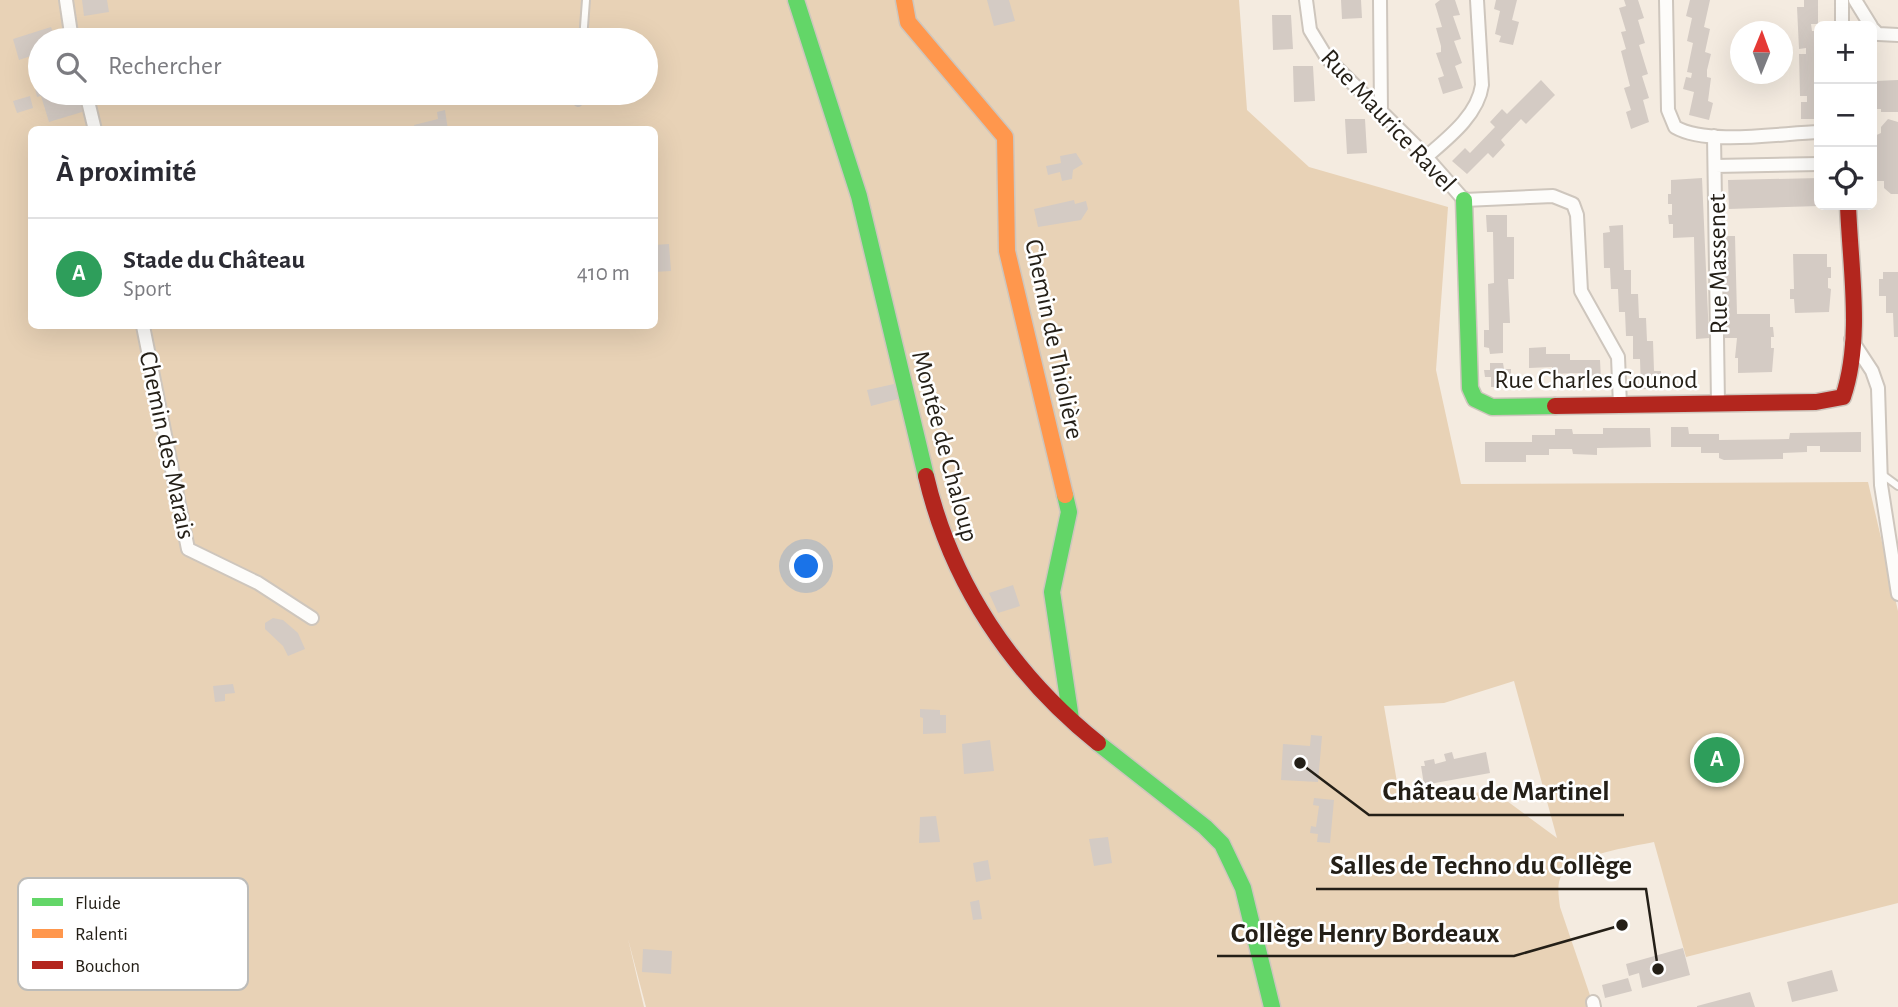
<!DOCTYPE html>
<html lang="fr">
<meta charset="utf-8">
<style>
:root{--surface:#fff;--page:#f2f2f3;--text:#2b2b33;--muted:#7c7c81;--line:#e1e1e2;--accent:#7c3aed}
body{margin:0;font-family:"Alegreya Sans",sans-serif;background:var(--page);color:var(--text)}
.controls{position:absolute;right:21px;top:21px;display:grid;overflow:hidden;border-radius:10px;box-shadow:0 7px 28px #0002}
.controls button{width:63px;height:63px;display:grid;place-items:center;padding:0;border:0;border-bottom:2px solid var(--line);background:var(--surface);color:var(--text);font:35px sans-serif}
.compass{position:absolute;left:1730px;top:21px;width:63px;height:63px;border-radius:50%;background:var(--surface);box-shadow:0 7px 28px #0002;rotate:1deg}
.you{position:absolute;left:807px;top:567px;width:24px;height:24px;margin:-18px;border:5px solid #fff;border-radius:50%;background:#1a73e8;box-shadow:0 0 0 10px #1a73e833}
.badge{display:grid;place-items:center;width:46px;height:46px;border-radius:50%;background:var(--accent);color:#fff;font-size:23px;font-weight:700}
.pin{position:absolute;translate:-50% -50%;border:4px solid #fff;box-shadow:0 2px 7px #0006}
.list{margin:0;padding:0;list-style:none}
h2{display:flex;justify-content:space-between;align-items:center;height:91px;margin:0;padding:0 28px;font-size:30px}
h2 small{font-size:23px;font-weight:400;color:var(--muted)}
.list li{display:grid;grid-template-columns:46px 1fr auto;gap:21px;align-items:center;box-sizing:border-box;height:112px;padding:0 28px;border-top:2px solid var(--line)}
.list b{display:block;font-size:26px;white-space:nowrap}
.list p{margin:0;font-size:23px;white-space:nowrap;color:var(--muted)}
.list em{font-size:23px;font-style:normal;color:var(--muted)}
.icon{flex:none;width:38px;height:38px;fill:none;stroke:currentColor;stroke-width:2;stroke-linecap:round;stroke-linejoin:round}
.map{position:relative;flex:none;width:1898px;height:1007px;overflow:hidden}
.search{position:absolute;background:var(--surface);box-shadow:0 7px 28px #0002;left:28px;top:28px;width:630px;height:77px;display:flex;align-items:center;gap:18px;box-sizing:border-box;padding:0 24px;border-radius:38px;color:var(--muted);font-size:26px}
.panel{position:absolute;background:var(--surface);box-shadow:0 7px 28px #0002;left:28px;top:126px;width:630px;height:203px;border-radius:10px}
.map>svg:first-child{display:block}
</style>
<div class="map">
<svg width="1898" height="1007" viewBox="0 0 1898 1007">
<rect width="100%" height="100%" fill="#f4ebe0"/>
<!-- green -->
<path fill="#e8d2b6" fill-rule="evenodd" d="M0,0h1239l8,110 62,57 139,40 -12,163 25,114 407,-2 30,129v292l-212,54 -32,-115c-23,5 -78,12 -92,33 -6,8 -3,23 -2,32l34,100h-948l-18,-68 16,68h-644zM40,40h606v53h-606zM32,130h622v196h-622zM1514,681l43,157 -65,-48 -57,10 -37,-12 -14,-82 60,-3z"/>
<!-- building -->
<path fill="#d4cbc4" d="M82,0h25l2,12 -25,4z
M987,0h22l6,21 -21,5z
M1341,0h20l1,18 -20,1z
M1440,0h15l5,15 -7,1 8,23 -7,2 8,22 -7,3 8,22 -20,6 -5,-16 6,-2 -8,-23 5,-1v-6l-5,-18 6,-1 -7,-23z
M1496,0h21l-5,20 7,2 -6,23 -14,-3 2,-6 -6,-2 5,-23 -6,-2z
M1624,0h14l6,18 -6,2 7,23 -6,2 9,29 -6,2 7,22 -6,2 6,22 -18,7 -5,-17 5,-2 -7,-22 6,-2 -9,-35 5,-2 -5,-17 5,-1 -7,-23 7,-2z
M1690,0h20l-6,27 6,2 -5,23 6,2 -4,16v7l4,1 -3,23 5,2 -4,17 -20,-5 5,-23 -11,-3 3,-12 5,1 1,-5 -5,-1 6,-29 -6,-2 5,-23 -6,-2z
M1804,0h14v24h-7l1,7h6l1,88h-18v-17h6v-6h-7l-1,-42h7v-6l-7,1 -2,-42h7z
M1272,15h19l2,34 -20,1z
M51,27l5,13h-16v13l-21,7 -6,-21z
M127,30l3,10h-24l-1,-5z
M1293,66h20l2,35 -21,1z
M1541,80l14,15 -29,29 -5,-5 -20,21 4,5 -12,13 -5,-5 -21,21 -15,-13 13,-13 5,5 25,-26 -5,-5 12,-13 5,5z
M1898,80v32h-17v-3h-5v-28z
M40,87v6h41l1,19 -33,10 -8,-26 -4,1 -2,-8z
M30,96l3,12 -16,5 -4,-12z
M445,110l3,20h-33l-1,-5 24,-6 -1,-7z
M1345,119h20l2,34 -20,1z
M1888,119l10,3v72h-7l-7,-6v-7h-8l-4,-4 3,-22 -3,-3v-15l9,-4v-6z
M1076,153l7,11 -10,6 -1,9 -10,2 -2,-9 -12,3 -2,-9 15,-3 -1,-7z
M1702,178l7,160 -13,1 -2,-102 -21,1v-14h-4l-1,-9h4v-11h-4v-10h3v-14z
M1819,178v28l-90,3 -1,-29z
M1074,200l1,4 11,-3 2,8 -7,11 -43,7 -4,-18z
M1486,215h21v22h7v42h-6l2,44h-7v30l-13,1 -1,-6 -5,-1v-17h5l-1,-46 6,-1 -1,-51h-6z
M1623,225l1,45h7v24h7l1,24h7l1,23h6l1,30h7v18h-20l-1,-30h-7v-23h-7l-1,-24h-6l-1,-23h-7l-1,-21h-6l-1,-35 7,-1 -1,-6z
M1722,236h13l2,78h33v13h3l1,10h-3v11h3l-2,24 -34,1v-15h-3l2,-20h-13z
M669,244l2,27 -17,1v-27z
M1793,254h34v13h4v11h-3v10l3,1 -2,23 -34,1 -1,-14h-4v-10h4z
M1883,272h15v65h-4l-1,-24h-7v-17h-7v-17h4z
M1546,347v7h24v6h30l1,20h-18v-7l-31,1v-7l-23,1v-20z
M1490,363h13l1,6h7v18h-20v-10h-6l-1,-7h6z
M894,384l4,15 -27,7 -4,-16z
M1671,427h17l1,7h30v6l70,-1 1,-6 71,-1v20h-41v-6h-13v6l-24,1v6l-59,1 -5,-2v-5h-18v-6h-30z
M1603,428h47l1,19 -54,1v7l-24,-1 -1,-5h-23v6h-23v7h-41v-20h47v-7h23v-6h17l1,5h30z
M1013,585l7,21 -22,7 -9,-20z
M273,618l10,2 15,13 7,16 -17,7 -5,-10 -18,-17v-6z
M233,684l2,9 -10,1v7l-10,1 -2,-16z
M920,709l20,1v5h6v18l-23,1v-16l-3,-1z
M1311,735l11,1 -4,46 -37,-2 2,-36 27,2z
M990,740l4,31 -30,3 -2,-30z
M1452,752l2,7 32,-7 4,21 -66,12 -3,-19h4l-1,-5 10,-2 1,5 11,-3 -2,-7z
M1314,798l20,2 -4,43 -13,-1 1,-8 -8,-1 1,-7 5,1 3,-21 -6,-1z
M936,816l4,26 -21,1 1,-26z
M1108,837l4,26 -18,3 -5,-27z
M988,860l3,19 -15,3 -3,-19z
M979,900l3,19 -9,1 -3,-18z
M1683,948l7,27 -48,13 -3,-15 -10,3 -3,-12z
M643,949l29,2 -1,23 -29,-2z
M1832,970l6,21 -46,11 -5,-20z
M1628,978l4,13 -27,7 -3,-13z
M1750,992l5,15h-58v-1z"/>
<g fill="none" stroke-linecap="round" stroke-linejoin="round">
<defs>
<path id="lane" d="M583,40l3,-40
M578,102l1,-9
M1883,475l15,11"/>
<path id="street" d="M66,0l6,40
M1306,0l4,30 17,28 93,92 44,50 89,-4 20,8 4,11 4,76 37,66 2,48
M1380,0l1,111
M1666,0l2,110 7,17c33,19 106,6 144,5
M1842,0v26
M1855,0l16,26
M1872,28l6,6 20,1
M86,93l9,37
M1714,136l4,267
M1426,157c22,-19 52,-42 56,-72l-5,-85
M1715,166l104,-2
M143,326l45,223 70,34 54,35
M1851,339l21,32 6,17 3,97 17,109
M1593,1002l1,5"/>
<path id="fast" d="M796,0l63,196 67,280
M1464,200l6,188 5,11 17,8 63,-1
M1065,495l4,17 -17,80 19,127
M1098,743l107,84 17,17 21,44 29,119"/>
<path id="slow" d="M904,0l4,22 97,115 2,114 58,244"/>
<path id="jam" d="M1555,406l261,-4 27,-5c20,-59 7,-131 5,-192
M926,476c25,107 86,198 172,267"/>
</defs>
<!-- lane casing -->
<use href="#lane" stroke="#cec6bd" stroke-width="10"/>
<!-- street casing -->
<use href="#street" stroke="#cec6bd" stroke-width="16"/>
<!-- fast casing -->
<use href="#fast" stroke="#cec6bd" stroke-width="19"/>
<!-- slow casing -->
<use href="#slow" stroke="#cec6bd" stroke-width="19"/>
<!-- jam casing -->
<use href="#jam" stroke="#cec6bd" stroke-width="19"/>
<!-- lane -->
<use href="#lane" stroke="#fdfcfa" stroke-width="6"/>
<!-- street -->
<use href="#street" stroke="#fdfcfa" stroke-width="12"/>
<!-- fast -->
<use href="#fast" stroke="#63d668" stroke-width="16"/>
<!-- slow -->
<use href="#slow" stroke="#ff974d" stroke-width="16"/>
<!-- jam -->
<use href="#jam" stroke="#b3261e" stroke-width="16"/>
</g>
<g text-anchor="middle" stroke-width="5" stroke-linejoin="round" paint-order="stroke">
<!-- street labels -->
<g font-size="26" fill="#241f17" stroke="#fff">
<text transform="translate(1389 120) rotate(47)" y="9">Rue Maurice Ravel</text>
<text transform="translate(1717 264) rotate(-91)" y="9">Rue Massenet</text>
<text transform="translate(1055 339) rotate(78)" y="9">Chemin de Thiolière</text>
<text x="1596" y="388">Rue Charles Gounod</text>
<text transform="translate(168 445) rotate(78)" y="9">Chemin des Marais</text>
<text transform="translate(946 446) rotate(75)" y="9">Montée de Chaloup</text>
</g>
</g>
<!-- legend -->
<rect x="18" y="878" width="230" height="112" rx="10" fill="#fff" stroke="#bdbcb9" stroke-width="2"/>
<rect x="32" y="898" width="31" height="8" fill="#63d668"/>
<rect x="32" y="929" width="31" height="9" fill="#ff974d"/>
<rect x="32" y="961" width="31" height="8" fill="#b3261e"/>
<g font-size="19" fill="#241f17">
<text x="75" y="909">Fluide</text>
<text x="75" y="940">Ralenti</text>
<text x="75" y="972">Bouchon</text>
</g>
<!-- callouts -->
<path fill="none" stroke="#241f17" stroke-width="2.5" d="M1300 763L1369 815H1624M1658 969L1646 889H1316M1622 925L1514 956H1217"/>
<g fill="#241f17" stroke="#fff" stroke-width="2.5">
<circle cx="1300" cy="763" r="7"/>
<circle cx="1658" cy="969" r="7"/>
<circle cx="1622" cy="925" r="7"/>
</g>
<g font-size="28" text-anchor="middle" font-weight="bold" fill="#241f17" stroke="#fff" stroke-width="5" stroke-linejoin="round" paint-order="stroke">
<text x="1496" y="800">Château de Martinel</text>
<text x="1481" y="874">Salles de Techno du Collège</text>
<text x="1365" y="942">Collège Henry Bordeaux</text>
</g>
</svg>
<div class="controls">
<button>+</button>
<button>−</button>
<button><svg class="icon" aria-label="locate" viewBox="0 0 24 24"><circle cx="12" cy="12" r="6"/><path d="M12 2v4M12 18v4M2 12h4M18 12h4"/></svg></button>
</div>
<svg class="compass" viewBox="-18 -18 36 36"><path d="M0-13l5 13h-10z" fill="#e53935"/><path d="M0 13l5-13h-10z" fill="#7c7c81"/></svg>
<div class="you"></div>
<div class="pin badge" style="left:1717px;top:760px;background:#2e9e5b">A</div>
<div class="search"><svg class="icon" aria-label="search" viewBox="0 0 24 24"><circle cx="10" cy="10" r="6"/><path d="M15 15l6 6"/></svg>Rechercher</div>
<section class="panel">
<h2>À proximité<small></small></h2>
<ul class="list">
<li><span class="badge" style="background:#2e9e5b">A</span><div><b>Stade du Château</b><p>Sport</p></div><em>410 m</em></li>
</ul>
</section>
</div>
